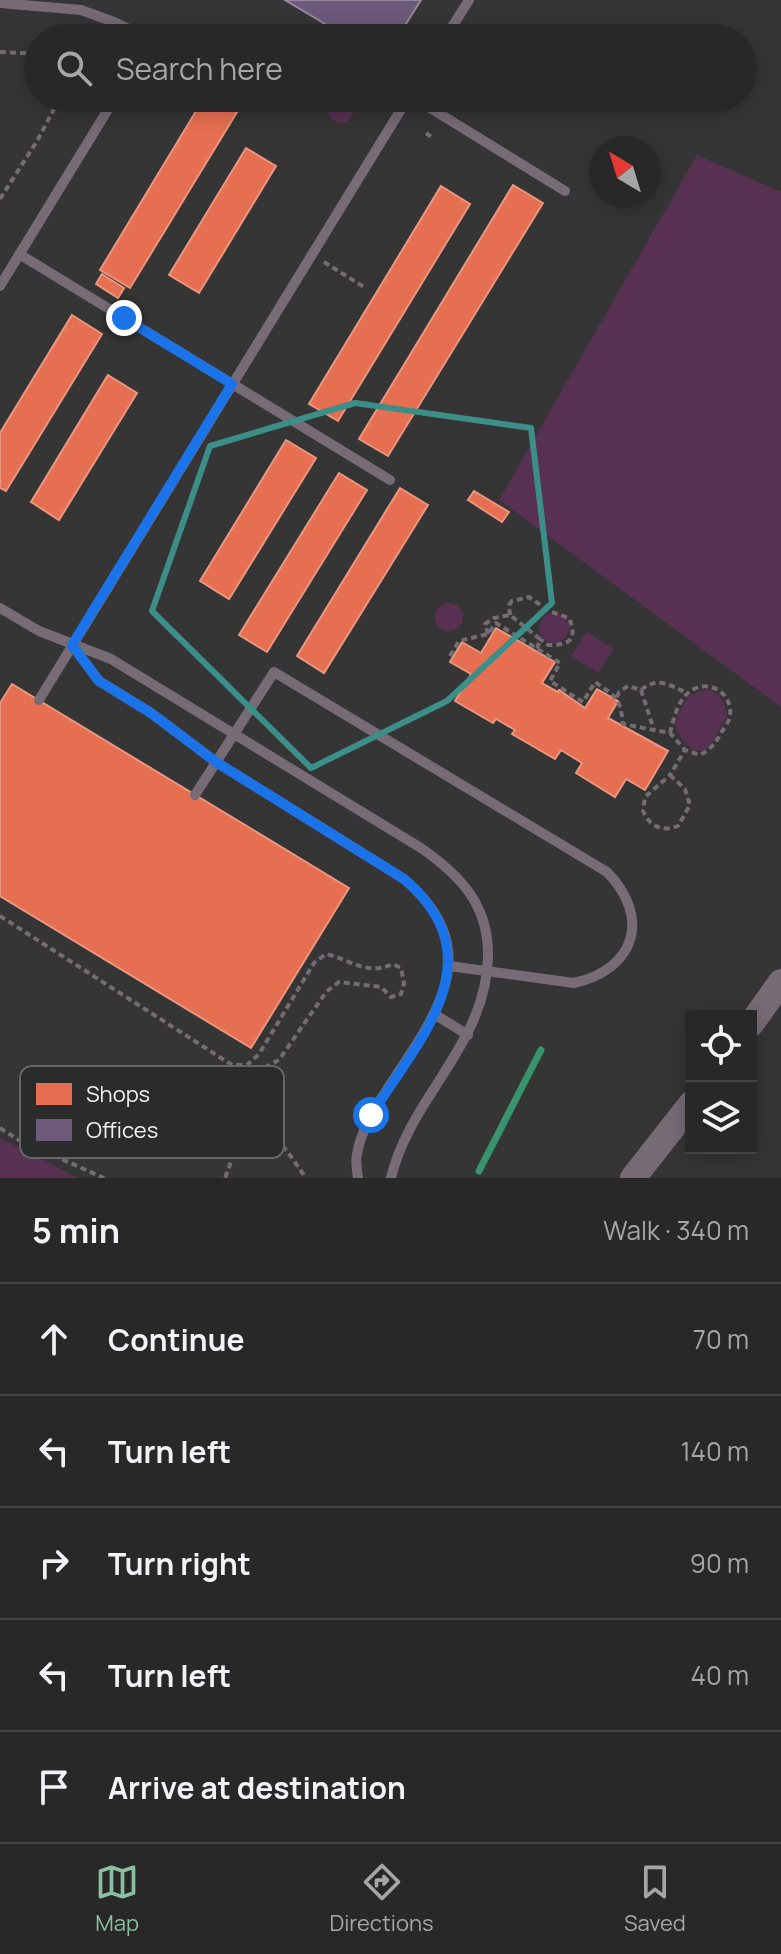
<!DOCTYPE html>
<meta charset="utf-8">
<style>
:root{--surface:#282828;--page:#303030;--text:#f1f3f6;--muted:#a5a6a8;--line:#444445;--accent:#8abfa5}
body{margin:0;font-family:Manrope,sans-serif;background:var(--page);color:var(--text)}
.controls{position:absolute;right:24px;bottom:24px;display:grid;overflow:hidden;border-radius:0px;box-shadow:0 4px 20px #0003}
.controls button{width:72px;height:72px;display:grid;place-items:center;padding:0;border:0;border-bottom:2px solid var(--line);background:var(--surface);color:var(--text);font:40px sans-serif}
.compass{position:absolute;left:589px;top:136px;width:72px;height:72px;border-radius:50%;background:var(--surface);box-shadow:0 4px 20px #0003;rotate:322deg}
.stop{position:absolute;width:24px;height:24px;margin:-18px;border:6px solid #1a73e8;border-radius:50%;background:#fff}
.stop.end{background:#1a73e8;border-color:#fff;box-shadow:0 2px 8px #0008}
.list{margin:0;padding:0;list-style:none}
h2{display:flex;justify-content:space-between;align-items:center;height:104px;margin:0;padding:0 32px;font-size:34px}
h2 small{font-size:26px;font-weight:400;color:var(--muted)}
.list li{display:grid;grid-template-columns:52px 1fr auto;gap:24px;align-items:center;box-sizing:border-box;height:112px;padding:0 32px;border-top:2px solid var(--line)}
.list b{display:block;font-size:30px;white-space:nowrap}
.list em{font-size:26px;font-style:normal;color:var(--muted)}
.icon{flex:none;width:44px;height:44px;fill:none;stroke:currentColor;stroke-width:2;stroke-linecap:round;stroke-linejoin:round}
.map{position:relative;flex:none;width:781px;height:1178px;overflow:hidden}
.search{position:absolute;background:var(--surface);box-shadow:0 4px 20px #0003;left:24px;right:24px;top:24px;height:88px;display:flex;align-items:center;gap:20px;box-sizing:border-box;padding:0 28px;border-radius:44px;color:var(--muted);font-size:30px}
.sheet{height:664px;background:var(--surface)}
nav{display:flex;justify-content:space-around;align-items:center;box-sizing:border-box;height:112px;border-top:2px solid var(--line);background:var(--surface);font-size:22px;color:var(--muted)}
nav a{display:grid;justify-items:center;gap:4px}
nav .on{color:var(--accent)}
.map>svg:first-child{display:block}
</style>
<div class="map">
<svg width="781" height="1178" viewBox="0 0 781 1178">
<rect width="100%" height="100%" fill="#353535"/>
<!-- green -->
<path fill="#583051" d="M329 111a12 12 0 1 1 24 0a12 12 0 1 1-24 0Z
M697,155l84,37v515l-282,-207z
M435 617a14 14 0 1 1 28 0a14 14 0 1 1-28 0Z
M539 628a15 15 0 1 1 30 0a15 15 0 1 1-30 0Z
M587,632l27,17 -16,24 -27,-17z
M707,689c14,4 18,13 20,27 -6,9 -10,21 -17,29 -16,18 -34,-10 -35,-24l13,-25z
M0,1138l78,40h-78z"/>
<!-- shops -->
<path fill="#e76f51" stroke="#ea9681" stroke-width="2" d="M204,98h9l24,14 -107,176 -30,-18z
M204,98h9l24,14 -107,176 -30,-18z
M246,148l30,18 -77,127 -30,-18z
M246,148l30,18 -77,127 -30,-18z
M513,185l30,18 -155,253 -29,-17z
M513,185l30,18 -155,253 -29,-17z
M441,186l29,18 -132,217 -29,-17z
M441,186l29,18 -132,217 -29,-17z
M102,274l22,14 -6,10 -22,-14z
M72,315l30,19 -96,157 -6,-3v-55z
M72,315l30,19 -96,157 -6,-3v-55z
M108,375l29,18 -78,127 -28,-18z
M108,375l29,18 -78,127 -28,-18z
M286,440l30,18 -87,141 -29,-18z
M286,440l30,18 -87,141 -29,-18z
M339,473l28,17 -100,162 -28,-17z
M339,473l28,17 -100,162 -28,-17z
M400,488l28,17 -104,168 -27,-17z
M400,488l28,17 -104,168 -27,-17z
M474,491l35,21 -7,10 -34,-22z
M496,628l59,34 -13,21 16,9 1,-2 26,18 12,-19 21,12 -10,17 60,33 -23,39 -19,-11 -11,18 -39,-24 6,-10 -21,-13 -6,9 -43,-25 3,-4 -19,-11 -3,4 -38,-22 16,-27 -21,-12 12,-20 19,11z
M12,684l337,204 -98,160 -251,-152v-193z"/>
<!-- offices -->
<path fill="#6d597a" stroke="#94879e" stroke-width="2" d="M285,0h136l-20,32 -5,-3 -6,9h-48l-17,-14z"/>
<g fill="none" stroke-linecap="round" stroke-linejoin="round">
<!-- stream -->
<path stroke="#379370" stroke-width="7" d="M479,1171l62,-121"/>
<!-- path -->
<path stroke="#746c72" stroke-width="4" stroke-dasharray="6 4" stroke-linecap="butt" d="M0,52l38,2
M369,98l4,1
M270,110l13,-12
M426,133l7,5
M0,199l37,-58 23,-43
M324,262l40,25
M510,615l-1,-10 3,-4 17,-4 20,14 20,7c9,22 1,27 -21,27l-8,-6
M488,634l-3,-10 9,-6 16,-3 30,24 -3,10
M450,656l9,-15 29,-7 8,-11 64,40 -10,18 33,21 12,-20c21,15 25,15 28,42l47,9 15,17 -15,25
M641,690l13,40
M617,697l2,-5 9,-6 13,4c17,-14 28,-5 46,3
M670,733c3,-13 8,-32 18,-40 19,-16 45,-1 42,23 -1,6 -6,12 -9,17 -6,11 -10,16 -21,22l-15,-5
M670,775l15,14 5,16 -12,21c-16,6 -28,1 -35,-15l2,-14z
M0,916l232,149h15l12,-11 55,-91 12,-9c25,6 41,22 67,10l8,4 3,15 -3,11 -10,3 -10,-10 -42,-5 -13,10 -47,68 -44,23c5,37 4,60 -10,95
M245,1077l9,33 9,14 24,27 19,27
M0,1128l17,11 87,39"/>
<!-- service -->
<path stroke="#776b75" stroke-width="10" d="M0,3l81,7 33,12 34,16
M445,38l24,-38
M414,98l151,93
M19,254l371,226
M0,286l115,-188
M0,608l39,23 72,28 310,189c40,28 68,57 67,109 -2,88 -78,140 -97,221
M72,645l27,36 52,32 65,49 188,117c84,72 32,135 -16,209 -13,20 -27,42 -31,66 -2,7 0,16 1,24
M39,700l369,-602
M195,795l79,-123 333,200c44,45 29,97 -33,111l-125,-17
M434,1014l34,21"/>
<!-- tertiary -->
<path stroke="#776b75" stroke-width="26" d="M751,1024l30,-42
M633,1178l58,-74"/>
</g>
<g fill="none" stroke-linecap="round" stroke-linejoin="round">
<!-- route -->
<path stroke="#1a73e8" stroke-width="10" d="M124,318l108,66 -160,261 27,36 52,32 65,49 188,117c93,79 17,158 -33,236"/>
</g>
<!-- marked area -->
<path fill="none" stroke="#3c8f88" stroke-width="6" stroke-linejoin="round" d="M355,403l176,25 21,175 -105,98 -136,67 -159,-157 58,-165z"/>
<!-- legend -->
<rect x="20" y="1066" width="264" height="92" rx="12" fill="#2a2c2b" stroke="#656766" stroke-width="2"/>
<rect x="36" y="1083" width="36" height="22" fill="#e76f51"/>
<rect x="36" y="1119" width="36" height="22" fill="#6d597a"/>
<g font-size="22" fill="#f0f2f1">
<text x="86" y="1102">Shops</text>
<text x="86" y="1138">Offices</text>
</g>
</svg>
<div class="controls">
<button><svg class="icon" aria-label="locate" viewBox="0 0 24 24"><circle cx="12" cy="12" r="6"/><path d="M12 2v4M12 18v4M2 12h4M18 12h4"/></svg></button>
<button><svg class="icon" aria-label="layers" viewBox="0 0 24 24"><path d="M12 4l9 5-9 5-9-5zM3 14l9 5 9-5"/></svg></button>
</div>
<svg class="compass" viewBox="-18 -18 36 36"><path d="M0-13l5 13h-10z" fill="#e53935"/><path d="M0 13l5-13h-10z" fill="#a5a6a8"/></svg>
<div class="stop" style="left:371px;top:1115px"></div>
<div class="stop end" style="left:124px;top:318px"></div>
<div class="search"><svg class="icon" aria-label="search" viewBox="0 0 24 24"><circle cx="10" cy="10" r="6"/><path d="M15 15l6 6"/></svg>Search here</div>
</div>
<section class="sheet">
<h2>5 min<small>Walk · 340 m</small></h2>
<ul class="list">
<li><svg class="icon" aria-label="ahead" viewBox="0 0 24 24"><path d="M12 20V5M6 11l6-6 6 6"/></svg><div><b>Continue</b></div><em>70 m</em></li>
<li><svg class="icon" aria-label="left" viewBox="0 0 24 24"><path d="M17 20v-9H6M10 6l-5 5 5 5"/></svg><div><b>Turn left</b></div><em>140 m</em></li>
<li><svg class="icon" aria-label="right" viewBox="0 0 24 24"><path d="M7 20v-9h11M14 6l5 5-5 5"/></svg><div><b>Turn right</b></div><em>90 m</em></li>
<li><svg class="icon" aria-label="left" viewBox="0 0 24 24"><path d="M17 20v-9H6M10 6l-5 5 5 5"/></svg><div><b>Turn left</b></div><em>40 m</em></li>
<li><svg class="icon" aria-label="arrive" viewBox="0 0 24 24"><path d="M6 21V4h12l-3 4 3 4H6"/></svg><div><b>Arrive at destination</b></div></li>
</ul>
</section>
<nav>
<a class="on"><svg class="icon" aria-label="map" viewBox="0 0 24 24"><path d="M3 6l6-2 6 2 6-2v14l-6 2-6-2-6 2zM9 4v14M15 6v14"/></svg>Map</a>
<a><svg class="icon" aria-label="directions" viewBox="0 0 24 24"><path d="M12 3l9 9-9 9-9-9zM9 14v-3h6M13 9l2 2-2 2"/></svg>Directions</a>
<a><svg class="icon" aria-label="saved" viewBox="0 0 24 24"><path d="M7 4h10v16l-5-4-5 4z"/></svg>Saved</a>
</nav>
